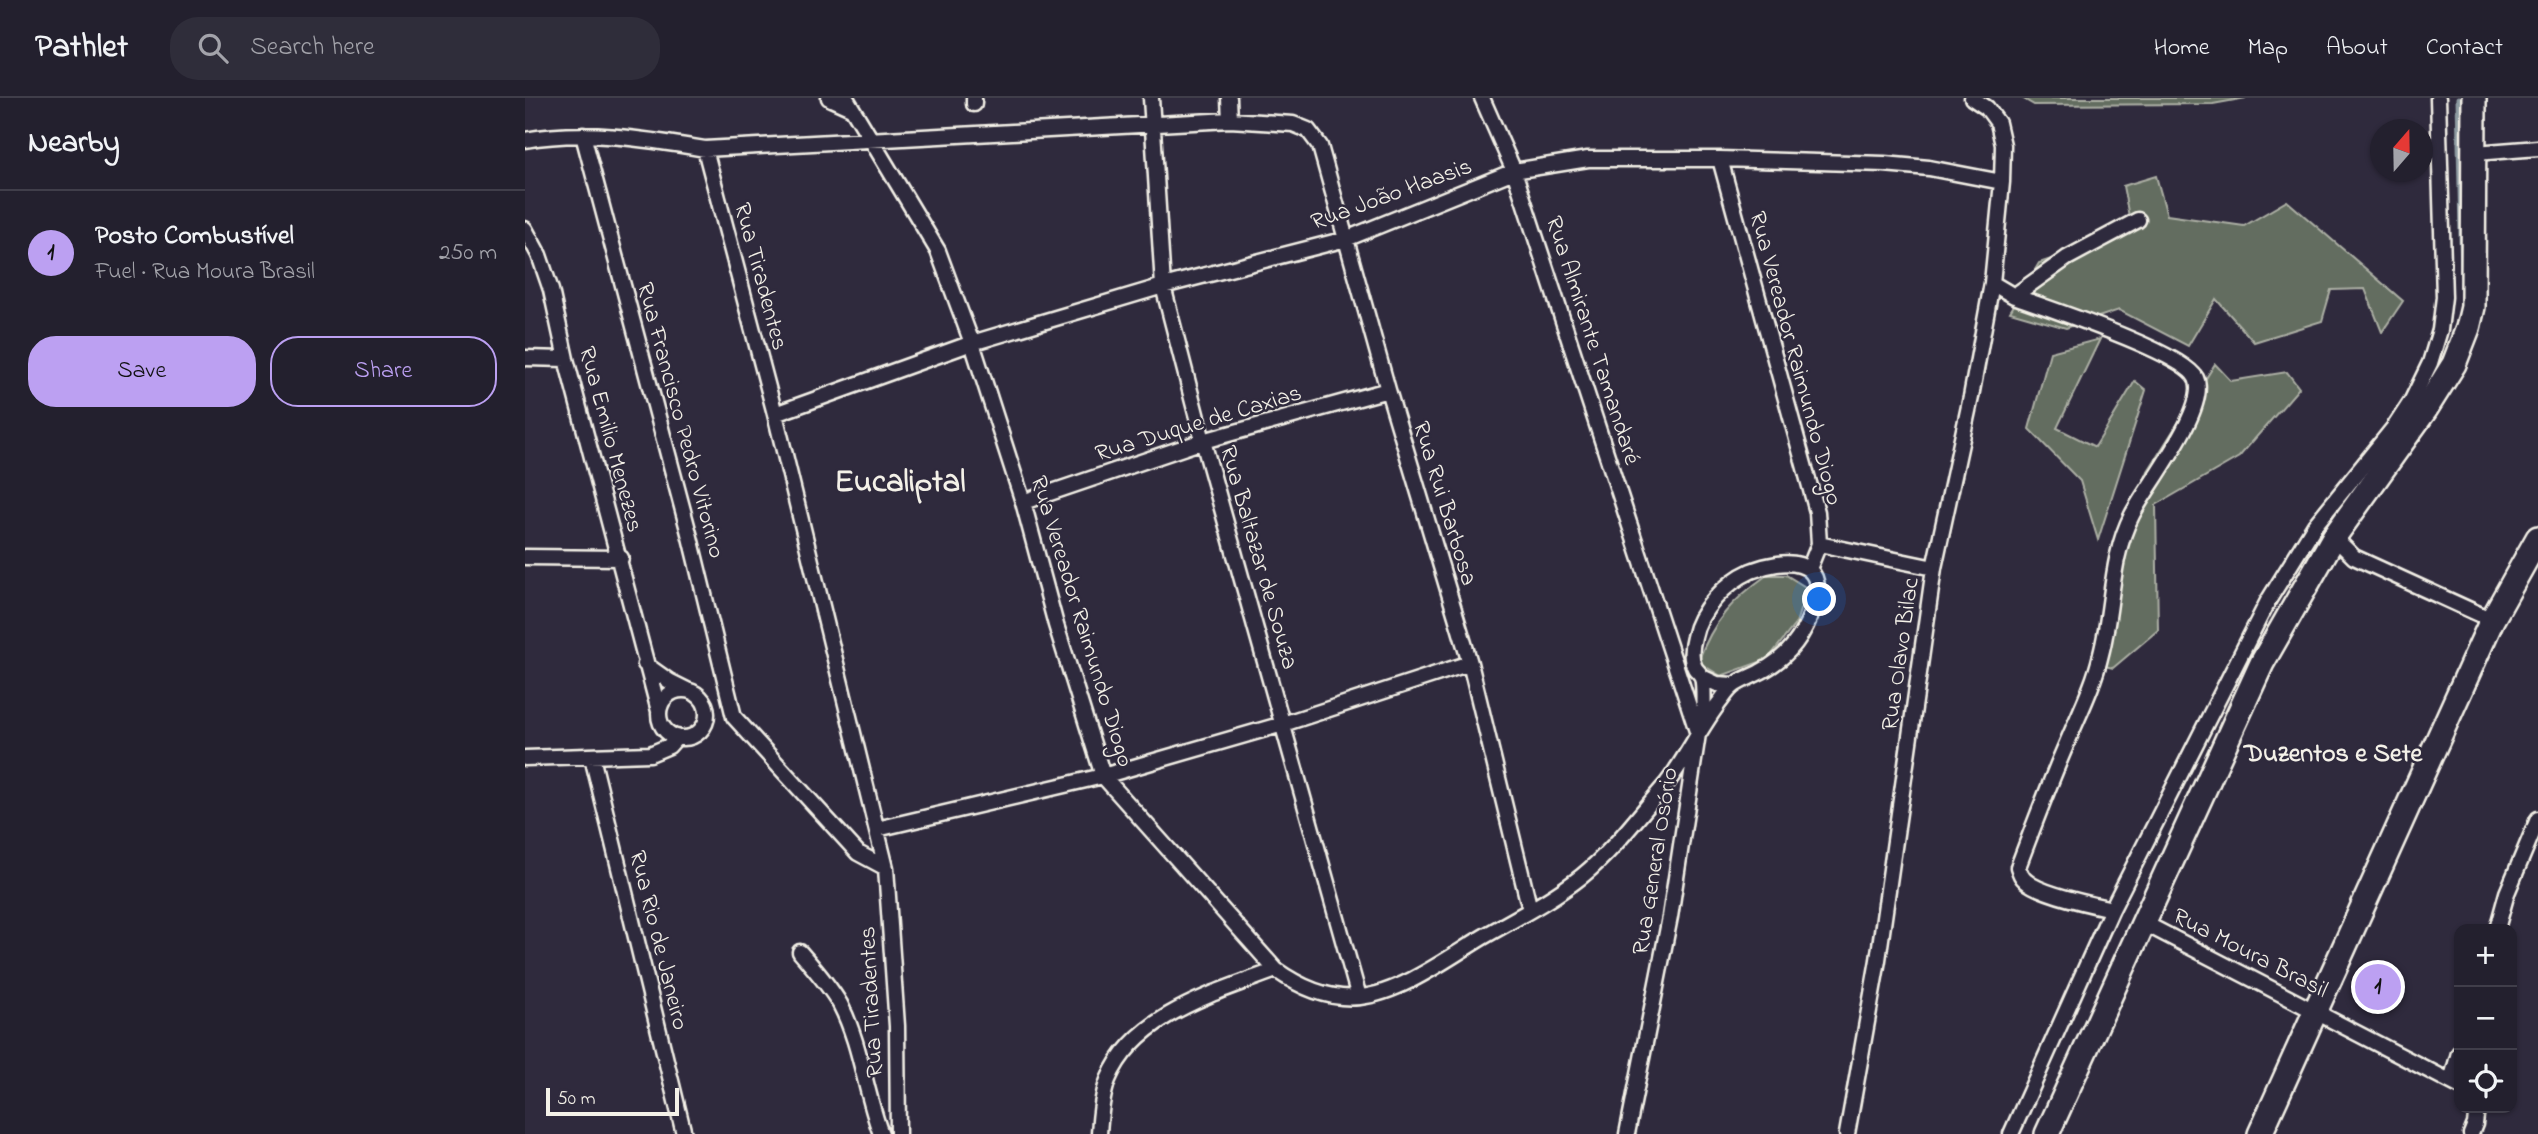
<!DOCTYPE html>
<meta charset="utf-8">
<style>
:root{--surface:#23202e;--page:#2f2d3a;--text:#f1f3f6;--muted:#a3a3aa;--line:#403e4a;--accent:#bca0f2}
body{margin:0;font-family:"Indie Flower",sans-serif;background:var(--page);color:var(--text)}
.controls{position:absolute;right:21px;bottom:21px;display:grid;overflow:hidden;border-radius:14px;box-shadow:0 2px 5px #0004}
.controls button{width:63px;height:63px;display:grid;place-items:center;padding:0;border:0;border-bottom:2px solid var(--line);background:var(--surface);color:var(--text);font:35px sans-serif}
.compass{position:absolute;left:1845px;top:21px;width:63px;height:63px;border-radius:50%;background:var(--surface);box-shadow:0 2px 5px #0004;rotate:20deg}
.scale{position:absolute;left:21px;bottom:18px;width:133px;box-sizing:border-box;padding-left:7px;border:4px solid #f4f1e8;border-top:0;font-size:19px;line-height:24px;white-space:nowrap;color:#f4f1e8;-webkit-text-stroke:5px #2f2a3d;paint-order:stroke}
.you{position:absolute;left:1295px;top:502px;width:24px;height:24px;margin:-18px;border:5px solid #fff;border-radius:50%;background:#1a73e8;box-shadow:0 0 0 10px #1a73e833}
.badge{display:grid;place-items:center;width:46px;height:46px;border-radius:50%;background:var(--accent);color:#111;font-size:23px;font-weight:700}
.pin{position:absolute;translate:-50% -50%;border:4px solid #fff;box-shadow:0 2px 7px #0006}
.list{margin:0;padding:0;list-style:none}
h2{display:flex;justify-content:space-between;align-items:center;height:91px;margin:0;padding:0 28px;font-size:30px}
h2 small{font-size:23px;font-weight:400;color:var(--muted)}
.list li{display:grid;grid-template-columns:46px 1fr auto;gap:21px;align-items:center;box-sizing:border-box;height:126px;padding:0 28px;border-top:2px solid var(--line)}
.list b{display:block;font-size:26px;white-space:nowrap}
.list p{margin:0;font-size:23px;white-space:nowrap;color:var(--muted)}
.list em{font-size:23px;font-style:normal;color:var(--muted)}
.actions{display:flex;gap:14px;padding:21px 28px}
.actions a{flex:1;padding:16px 0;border:2px solid var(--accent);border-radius:28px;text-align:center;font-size:24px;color:var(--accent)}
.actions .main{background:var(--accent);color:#111}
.icon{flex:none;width:38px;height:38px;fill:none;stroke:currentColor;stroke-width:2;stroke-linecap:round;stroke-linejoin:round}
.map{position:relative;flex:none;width:2013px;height:1036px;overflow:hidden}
header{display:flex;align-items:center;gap:42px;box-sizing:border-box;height:98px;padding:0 35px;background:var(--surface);border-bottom:2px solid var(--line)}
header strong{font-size:33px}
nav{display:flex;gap:38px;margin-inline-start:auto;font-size:24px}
.search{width:490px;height:63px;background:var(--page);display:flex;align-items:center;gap:18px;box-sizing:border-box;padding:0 24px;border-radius:28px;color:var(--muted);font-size:26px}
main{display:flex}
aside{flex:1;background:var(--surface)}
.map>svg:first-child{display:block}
</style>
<header>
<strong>Pathlet</strong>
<div class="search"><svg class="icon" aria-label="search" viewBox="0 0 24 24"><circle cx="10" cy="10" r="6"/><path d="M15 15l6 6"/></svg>Search here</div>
<nav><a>Home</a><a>Map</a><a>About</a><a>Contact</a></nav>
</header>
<main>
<aside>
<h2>Nearby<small></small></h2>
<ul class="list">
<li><span class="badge">1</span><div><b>Posto Combustível</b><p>Fuel · Rua Moura Brasil</p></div><em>250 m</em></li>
</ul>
<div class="actions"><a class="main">Save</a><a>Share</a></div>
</aside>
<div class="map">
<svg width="2013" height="1036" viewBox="0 0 2013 1036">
<rect width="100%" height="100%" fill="#2f2a3d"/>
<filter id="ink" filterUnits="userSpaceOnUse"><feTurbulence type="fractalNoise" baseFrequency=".0143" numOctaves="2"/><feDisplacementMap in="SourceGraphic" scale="14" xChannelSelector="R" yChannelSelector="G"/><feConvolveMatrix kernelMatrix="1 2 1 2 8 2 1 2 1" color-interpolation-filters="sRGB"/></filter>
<g filter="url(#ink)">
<!-- green -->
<path fill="#636d61" stroke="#acafa4" stroke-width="2" d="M1497,0h224l-33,6 -179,1z
M1631,78l11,39 77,11 43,-25 116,100 -21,31 -17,-43 -34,1 -9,31 -68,21 -38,-43 -28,47 -69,-36 -53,18 -56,-16 29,-49 93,-31 -9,-46z
M1575,241l-43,89 38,19 40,-66 11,9 -48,150 -18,-59 -51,-52 21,-77z
M1690,266l16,17 56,-9 12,16 -60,69 -83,48 2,125 -45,38 -13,-3 17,-57 5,-61 26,-76z
M1242,477h19l21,13 -11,35 -28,36 -47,17 -23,-14c15,-41 34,-62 69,-87z"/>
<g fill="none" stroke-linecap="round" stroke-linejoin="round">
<!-- stream -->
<path stroke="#8d9ba1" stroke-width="5" d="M1933,0l4,179"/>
<defs>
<path id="minor" d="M304,0l22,10
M321,0l92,153 34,92 51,159 33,123 47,151 173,194c24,17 54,30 84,27 41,-4 88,-39 123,-60 33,-19 69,-37 99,-61 32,-26 58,-62 85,-93 19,-25 33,-55 52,-80 4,-5 8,-12 13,-16 6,-6 19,-10 28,-15 28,-14 45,-37 54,-67 15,-48 -31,-47 -63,-34 -25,11 -52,40 -57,66 -3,11 -4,22 1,31 2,3 5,5 7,9 3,10 1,35 1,47
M449,0v6
M626,0l12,188 40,155 156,556
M704,0l1,22
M957,0l32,73 184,563 -28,183 -43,217
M58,37l107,402 44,180 124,136 28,15
M0,42c59,-11 121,-1 180,9l525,-29 63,4 15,6 12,16 68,244 82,273 60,247
M180,51l70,265 111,454 11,158 1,108
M1950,55l63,-5
M1195,61l97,353 2,32 -10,25
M0,131l14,26 12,35 15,69 93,352
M1467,185l22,13 53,-38 71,-38
M1489,198c33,12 169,56 182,82 14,29 -50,109 -64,137 -22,42 -19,94 -31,139 -7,31 -22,60 -34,89 -18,41 -33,82 -49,124 2,6 3,10 8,14 14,13 67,24 86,28
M0,260l41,1
M250,316l197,-71 191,-57 183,-47 168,-68 74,-12h132l164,5 45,4 73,14
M498,404l180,-61 185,-51
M1809,439l20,20 138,63
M1294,446l115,24
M0,459l96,1
M120,566l24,17 18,9
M1177,579l15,7 16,1
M134 616a24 24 0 1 1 48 0a24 24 0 1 1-48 0Z
M67,659l92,377
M0,660l125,-4 19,-8 8,-9
M352,731l226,-53 180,-52 187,-61
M1617,824l317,164
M1972,831l10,-36 31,-74
M275,854c14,16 29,33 40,52 21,40 25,88 41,130
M1926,983l8,-28
M574,1036c1,-17 3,-38 9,-54 27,-66 108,-87 168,-110
M1322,1036l31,-174 56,-392 37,-171 21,-114 10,-101 1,-37 -5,-22 -11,-15 -15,-10
M1486,1036l101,-225 156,-308 47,-76 80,-99 17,-26 18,-37 10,-33 4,-33 -6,-199
M1946,1036l4,-10 2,-16"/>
<path id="primary" d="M1522,1036l215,-471 72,-126 91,-127 29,-46 14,-36 5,-21 1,-209
M1735,1036l232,-514 46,-82"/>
</defs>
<!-- minor casing -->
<use href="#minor" stroke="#f4f1e8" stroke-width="19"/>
<!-- primary casing -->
<use href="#primary" stroke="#f4f1e8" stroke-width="28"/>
<!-- minor -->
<use href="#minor" stroke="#2f2a3d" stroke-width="14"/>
<!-- primary -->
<use href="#primary" stroke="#2f2a3d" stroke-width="23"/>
</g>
</g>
<g text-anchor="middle" stroke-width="5" stroke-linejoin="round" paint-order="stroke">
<!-- street labels -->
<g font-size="24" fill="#f4f1e8" stroke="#2f2a3d">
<text transform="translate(866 95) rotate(-20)" y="8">Rua João Haasis</text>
<text transform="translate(237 178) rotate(75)" y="8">Rua Tiradentes</text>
<text transform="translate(1069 242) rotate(72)" y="8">Rua Almirante Tamandaré</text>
<text transform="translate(1272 260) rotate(75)" y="8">Rua Vereador Raimundo Diogo</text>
<text transform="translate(157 322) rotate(75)" y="8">Rua Francisco Pedro Vitorino</text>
<text transform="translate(673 324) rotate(-17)" y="8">Rua Duque de Caxias</text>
<text transform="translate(87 341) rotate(75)" y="8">Rua Emilio Menezes</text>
<text transform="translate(921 405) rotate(73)" y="8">Rua Rui Barbosa</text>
<text transform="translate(735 459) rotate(74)" y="8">Rua Baltazar de Souza</text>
<text transform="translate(558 523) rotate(73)" y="8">Rua Vereador Raimundo Diogo</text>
<text transform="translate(1374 556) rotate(-82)" y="8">Rua Olavo Bilac</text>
<text transform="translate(1129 763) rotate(-81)" y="8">Rua General Osório</text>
<text transform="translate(135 842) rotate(76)" y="8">Rua Rio de Janeiro</text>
<text transform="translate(1726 854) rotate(27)" y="8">Rua Moura Brasil</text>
<text transform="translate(345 904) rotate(-93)" y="8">Rua Tiradentes</text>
</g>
<!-- neighbourhood labels -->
<g font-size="26" font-weight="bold" fill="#f4f1e8" stroke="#2f2a3d">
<text x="1808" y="663">Duzentos e Sete</text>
</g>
<!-- district labels -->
<g font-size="32" font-weight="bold" fill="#f4f1e8" stroke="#2f2a3d">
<text x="375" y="393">Eucaliptal</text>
</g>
</g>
</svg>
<div class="controls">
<button>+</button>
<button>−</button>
<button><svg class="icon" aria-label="locate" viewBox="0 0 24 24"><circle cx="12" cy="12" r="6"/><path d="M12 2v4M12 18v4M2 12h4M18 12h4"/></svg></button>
</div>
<svg class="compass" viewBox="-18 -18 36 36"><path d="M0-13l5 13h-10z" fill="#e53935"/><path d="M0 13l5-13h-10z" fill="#a3a3aa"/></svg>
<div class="scale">50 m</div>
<div class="you"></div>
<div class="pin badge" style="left:1853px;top:889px">1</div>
</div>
</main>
